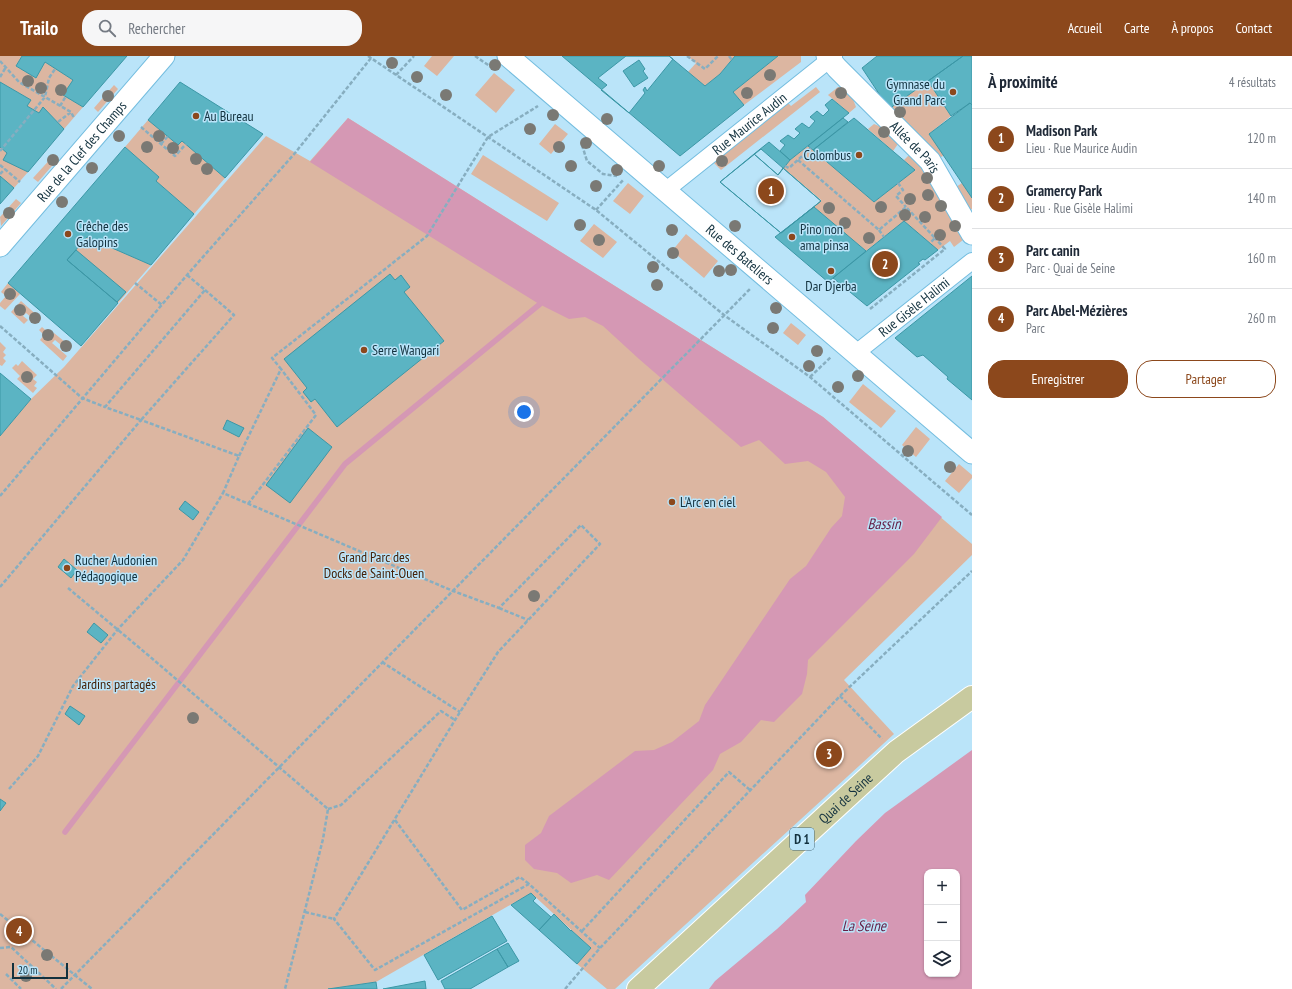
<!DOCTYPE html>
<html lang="fr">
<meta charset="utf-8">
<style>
:root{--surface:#fff;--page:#f6f6f7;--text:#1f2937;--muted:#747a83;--line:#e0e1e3;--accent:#8c481c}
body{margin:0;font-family:"PT Sans Narrow",sans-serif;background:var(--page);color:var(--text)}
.controls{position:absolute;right:12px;bottom:12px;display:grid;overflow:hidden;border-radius:8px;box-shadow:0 1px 3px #0004}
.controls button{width:36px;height:36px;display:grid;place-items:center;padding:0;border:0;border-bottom:1px solid var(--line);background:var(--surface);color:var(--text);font:20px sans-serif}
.scale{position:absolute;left:12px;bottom:10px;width:56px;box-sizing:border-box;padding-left:4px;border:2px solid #12313e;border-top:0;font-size:11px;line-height:14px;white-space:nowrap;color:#12313e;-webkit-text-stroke:3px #bae4f9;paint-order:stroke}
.you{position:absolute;left:524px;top:356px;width:14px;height:14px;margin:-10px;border:3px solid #fff;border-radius:50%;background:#1a73e8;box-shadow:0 0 0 6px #1a73e833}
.badge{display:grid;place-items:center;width:26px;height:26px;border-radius:50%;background:var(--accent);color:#fff;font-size:13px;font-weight:700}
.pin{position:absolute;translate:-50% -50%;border:2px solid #fff;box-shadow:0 1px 4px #0006}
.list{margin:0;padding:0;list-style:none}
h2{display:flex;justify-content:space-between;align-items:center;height:52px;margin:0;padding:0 16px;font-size:17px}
h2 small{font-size:13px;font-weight:400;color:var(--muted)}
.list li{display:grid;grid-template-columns:26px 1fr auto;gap:12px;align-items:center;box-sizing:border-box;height:60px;padding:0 16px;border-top:1px solid var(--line)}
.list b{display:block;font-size:15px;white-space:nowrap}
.list p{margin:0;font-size:13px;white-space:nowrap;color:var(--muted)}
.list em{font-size:13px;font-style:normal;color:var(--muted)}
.actions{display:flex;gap:8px;padding:12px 16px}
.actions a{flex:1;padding:9px 0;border:1px solid var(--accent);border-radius:16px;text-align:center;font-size:14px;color:var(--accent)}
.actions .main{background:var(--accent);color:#fff}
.icon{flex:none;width:22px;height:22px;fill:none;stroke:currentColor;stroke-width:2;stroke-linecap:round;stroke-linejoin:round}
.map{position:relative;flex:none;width:972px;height:933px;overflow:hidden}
header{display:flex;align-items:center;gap:24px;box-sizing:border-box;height:56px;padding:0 20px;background:var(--accent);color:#fff}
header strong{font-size:19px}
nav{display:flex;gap:22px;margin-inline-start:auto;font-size:14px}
.search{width:280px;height:36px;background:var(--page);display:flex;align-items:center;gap:10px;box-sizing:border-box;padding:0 14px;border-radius:16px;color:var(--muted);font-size:15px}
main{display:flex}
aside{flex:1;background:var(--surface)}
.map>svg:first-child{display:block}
</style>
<header>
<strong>Trailo</strong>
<div class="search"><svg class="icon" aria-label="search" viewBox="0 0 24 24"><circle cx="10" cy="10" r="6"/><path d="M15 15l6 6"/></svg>Rechercher</div>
<nav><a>Accueil</a><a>Carte</a><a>À propos</a><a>Contact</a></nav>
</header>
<main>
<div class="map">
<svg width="972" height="933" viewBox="0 0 972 933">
<rect width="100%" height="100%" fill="#bae4f9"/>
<!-- green -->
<path fill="#dcb6a1" d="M0,0h22l-6,10 20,12 9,-16 28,18 -10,15 20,12 -19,22 -20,-21 -5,5 -12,-7 4,-6 -31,-18z
M432,0h22l-17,20 -13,-10z
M687,0h48l-15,18 -15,12 -17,-14 8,-9z
M778,0h23v6l-57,43 -11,-13z
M494,17l21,17 -19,23 -21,-18z
M928,25l23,35 -22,18 15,21 -7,5 -67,-64 7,-5z
M114,29l4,4 -20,23 -4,-4z
M816,31l4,5 -99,78 -9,-9 75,-59 4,4z
M838,31l13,7 5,13 -7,6 -21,-18z
M348,62l475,299 149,127v11l-128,125 50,54 -279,255h-8l-30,-25 14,-16 -60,-55 -155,89 -48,7h-328v-553l31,-37 33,-32 202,-231 44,25z
M148,64l30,25 4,-4 43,37 -31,36 -38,-33 3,-4 -34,-30z
M555,68l13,10 -17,20 -12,-10z
M874,68l12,5 12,15 -5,7 -25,-22z
M808,90l66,56 41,-32 -11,-10 7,-7 17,14 33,56 2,17 -9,7 -4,-6 -12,9 -34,-29 -38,30 -52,-44 7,-7 -38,-32 7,-8z
M0,91l7,6 -3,7 24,12 -14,16 -14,-12z
M54,99l4,4 -20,23 -5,-4z
M483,99l76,48 -12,18 -76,-47z
M628,127l16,13 -14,18 -17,-13z
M962,127l10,15v11l-5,3 -14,-23z
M16,143l5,4 -20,23 -1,-9z
M594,168l23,18 -14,16 -23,-17z
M686,178l32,27 -14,17 -32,-27z
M87,181l64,28 -33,38 -51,-43z
M8,227l12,11 -15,16 -5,-4v-3l6,-7 -5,-4z
M21,245l19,17 -3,4 -11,-9 -3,3 5,4 -4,4 -13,-12z
M791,267l15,12 -8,10 -15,-12z
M42,271l10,9 2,-3 16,13 -3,4 -12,-10 -3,3 15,13 -4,5 -23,-21 4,-5 -5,-5z
M0,286l6,6 -3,4 3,3 -3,3 3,3 -4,5 -2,-1z
M22,305l15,14 -4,4 4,3 -3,4 3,2 -4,5 -16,-14 3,-3 -8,-8 4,-4 2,2z
M863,328l33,27 -15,17 -32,-26z
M916,371l14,12 -14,18 -14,-12z
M959,408l13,11v3l-13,15 -14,-12z"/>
<!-- water -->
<path fill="#d598b4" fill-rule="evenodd" d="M348,62l475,299 119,100 -28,37 -106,106 -1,14 -5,20 -28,28 -13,-2 -20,22 -21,12 -7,16 -104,110 -12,-5 -26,8 -14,-10 -23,-4 -9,-9v-15l16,-12 8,-17 86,-65 19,-1 18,-8 27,-21 6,-16 85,-126 16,-13 25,-38 11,-12 3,-19 -19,-25 -18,-11 -23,3 -26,-24 -18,7 -102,-88 -36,-33 -18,-9 -16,2 -30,-15 -229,-142z
M972,694v239h-263l6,-8 62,-52 29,-27 -1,-7 51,-54 29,-28zM927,816h30v102h-30z"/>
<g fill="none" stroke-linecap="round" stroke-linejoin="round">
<!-- stream -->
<path stroke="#d598b4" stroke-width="5.5" d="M65,776l280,-368 195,-160"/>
</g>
<!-- building -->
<path fill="#5bb4c3" stroke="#3c97a6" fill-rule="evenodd" d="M22,0h105l-44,51 -20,-12 10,-15 -28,-18 -9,16 -20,-12z
M562,0h107l36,30 15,-12 15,-18h43l-45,36 11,13 -64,51z
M626,0h43l4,3 -26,32 -2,-4 -2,3 2,3 -16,20 -28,-23 6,-5 -9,-7zM639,4l6,9 -2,2 5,7 -14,9 -11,-16z
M877,0h86l-74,53 -27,-41z
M963,0h9v49l-2,-2 -19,13 -23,-35z
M0,26l31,18 -4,6 7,4 5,3 4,-6 21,22 -36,43 -25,-12 4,-7 -7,-6z
M180,26l83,52 -38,44 -43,-37 -4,4 -30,-25z
M832,43l17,14 -59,47 -10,-9 5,-6 -5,-4 8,-6 6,4 6,-6 -5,-4 7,-6 7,5 6,-7 -5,-4 7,-6 6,5 6,-6 -4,-5z
M970,47l2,2v93l-43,-64z
M843,62l5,4 -35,28 -5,-4z
M854,62l61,52 -41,32 -61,-52z
M769,86l21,18 -12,15 -24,-21z
M125,91l34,30 -3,4 38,33 -43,51 -64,-28 -20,23 51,43 -37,43 -73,-63z
M761,93l60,52 -40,32 -61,-51z
M754,98l24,21 5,-7 38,33 -40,32 -61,-51z
M0,120l14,12 -14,16z
M814,151l52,44 -38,31 -53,-45z
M904,165l34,29 -13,10 -2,-1 -5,4 2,1 -53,42 -34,-28z
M76,194l50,42 -9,10 -50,-42z
M390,218l5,6 6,-5 9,12 -6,5 40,49 -107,86 -22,-28 -4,3 -8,-10 4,-4 -23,-29z
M972,220v124l-25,-21 1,-2 -25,-22 -6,2 -22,-19z
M0,317l31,26 -31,37z
M227,364l17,8 -5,9 -16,-8z
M308,372l24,19 -42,56 -24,-18z
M185,445l14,11 -6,8 -14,-11z
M64,503l13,11 -6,8 -13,-11z
M94,567l14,12 -7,8 -14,-11z
M70,650l15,10 -6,9 -14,-11z
M0,743l6,4 -6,8z
M531,837l5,5 -3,3 18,16 -12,13 -28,-25z
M554,858l17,17v-1l20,18 -14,16 -38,-34z
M492,860l15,25 -69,39 -14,-25z
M508,887l11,18 -11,6 -11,-18z
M497,893l11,18 -38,22h-25l-4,-8z
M425,925l1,8h-43z
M376,926l1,7h-49z"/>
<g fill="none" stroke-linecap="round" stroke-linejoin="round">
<defs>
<g id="pedestrian">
<path id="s1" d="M665,135l169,-135"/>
<path id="s2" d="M856,297l116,-92"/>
</g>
<g id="minor">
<path id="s3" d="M508,0l464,397"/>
<path id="s4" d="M827,0l10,12 93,93 42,73"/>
<path id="s5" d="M0,190l164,-190"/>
</g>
<g id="primary">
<path id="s6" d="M638,933l258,-237 76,-55"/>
</g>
</defs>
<!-- pedestrian casing -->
<use href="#pedestrian" stroke="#74bddf" stroke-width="18"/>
<!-- minor casing -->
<use href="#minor" stroke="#74bddf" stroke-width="23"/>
<!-- primary casing -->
<use href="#primary" stroke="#fff" stroke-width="24"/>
<!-- path -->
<path stroke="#87aec0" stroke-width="2.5" stroke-dasharray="4 2" stroke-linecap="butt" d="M368,0l228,154 128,105 86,62 162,138
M475,0l16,11
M687,0l18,13 13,-13
M729,0l3,4
M0,5l19,21 52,30 3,6
M396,19l18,-19
M0,21l6,-10
M60,50l6,-10
M58,66l13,-10
M141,71l34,29 11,-12
M161,88l7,-8
M582,89l5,16 16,13 14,2
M0,95l45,-54 4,-19 6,-9
M798,104l81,70 27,-23 29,31 -5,5
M0,109l20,17
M785,110l4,2 22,-20
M0,118l5,-5
M898,127l5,7 -7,6 10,11
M596,154l28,-31
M879,174l5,7
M187,219l18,15
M135,227l27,22
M205,234l29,25 -93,105 -36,-13z
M870,253l75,-60 -10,-11
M0,270l82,72 23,9
M810,321l21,-20
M239,400l42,-87 -9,-11 155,-122 61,-99 50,-31
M0,440l187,-221 108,-122 76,-95
M248,448l68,-89 -35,-46
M0,531l141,-167 98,36 -16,37 230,98 46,17 82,-83 19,19 -102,108 -43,68 -121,199 41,51 154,-86 71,64
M68,532l80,67 180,154 -5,30 -38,150
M499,552l29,12
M382,606l78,50
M840,640l42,43
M9,733l29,-33 35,-70 45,-57 65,-69 40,-67
M328,753l13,-4 100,-94 14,9
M395,764l67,90 58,-33 9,7
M305,856l29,7
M0,858l92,75
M582,875l147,-159 21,18
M0,892l11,-1 45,42
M6,918l15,15
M61,933l689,-700
M565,933l35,-41 240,-252 132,-125"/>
<!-- pedestrian -->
<use href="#pedestrian" stroke="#fff" stroke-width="16"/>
<!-- minor -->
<use href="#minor" stroke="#fff" stroke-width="21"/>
<!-- primary -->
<use href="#primary" stroke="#c8ca9f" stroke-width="22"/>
</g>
<!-- trees -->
<g fill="#7a7974">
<circle cx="392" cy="7" r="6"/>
<circle cx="495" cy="9" r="6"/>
<circle cx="770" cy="19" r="6"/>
<circle cx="417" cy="21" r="6"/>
<circle cx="28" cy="25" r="6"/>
<circle cx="41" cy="32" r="6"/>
<circle cx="61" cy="34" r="6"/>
<circle cx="747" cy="37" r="6"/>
<circle cx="841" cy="37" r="6"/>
<circle cx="446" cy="39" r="6"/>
<circle cx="108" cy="40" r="6"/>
<circle cx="900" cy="56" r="6"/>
<circle cx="553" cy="59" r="6"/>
<circle cx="607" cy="63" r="6"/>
<circle cx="530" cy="73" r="6"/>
<circle cx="884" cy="76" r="6"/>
<circle cx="119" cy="80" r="6"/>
<circle cx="159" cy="80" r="6"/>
<circle cx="586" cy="87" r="6"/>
<circle cx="147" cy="91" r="6"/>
<circle cx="559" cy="91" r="6"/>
<circle cx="173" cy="92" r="6"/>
<circle cx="196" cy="103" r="6"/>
<circle cx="53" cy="104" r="6"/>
<circle cx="722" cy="105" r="6"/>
<circle cx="571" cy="110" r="6"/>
<circle cx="659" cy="110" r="6"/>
<circle cx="92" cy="112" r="6"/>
<circle cx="207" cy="113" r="6"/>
<circle cx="617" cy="114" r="6"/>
<circle cx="927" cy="122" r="6"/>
<circle cx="596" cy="130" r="6"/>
<circle cx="928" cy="139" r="6"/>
<circle cx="910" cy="143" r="6"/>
<circle cx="62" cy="146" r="6"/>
<circle cx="941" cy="150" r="6"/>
<circle cx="881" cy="151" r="6"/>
<circle cx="829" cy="152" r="6"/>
<circle cx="9" cy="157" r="6"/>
<circle cx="905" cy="159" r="6"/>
<circle cx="925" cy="161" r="6"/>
<circle cx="845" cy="167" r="6"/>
<circle cx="580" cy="169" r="6"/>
<circle cx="735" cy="170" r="6"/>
<circle cx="955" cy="170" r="6"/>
<circle cx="672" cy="174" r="6"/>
<circle cx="940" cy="179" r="6"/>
<circle cx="869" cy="182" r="6"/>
<circle cx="599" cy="184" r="6"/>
<circle cx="673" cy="197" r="6"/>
<circle cx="653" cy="211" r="6"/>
<circle cx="731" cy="214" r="6"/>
<circle cx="719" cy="215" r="6"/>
<circle cx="657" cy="229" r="6"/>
<circle cx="10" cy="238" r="6"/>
<circle cx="776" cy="252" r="6"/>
<circle cx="20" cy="254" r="6"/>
<circle cx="35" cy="262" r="6"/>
<circle cx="773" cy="272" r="6"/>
<circle cx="48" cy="279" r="6"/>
<circle cx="66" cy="290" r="6"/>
<circle cx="817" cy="295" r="6"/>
<circle cx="809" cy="310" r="6"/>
<circle cx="858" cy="320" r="6"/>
<circle cx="27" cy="321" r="6"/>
<circle cx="838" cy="331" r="6"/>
<circle cx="908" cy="395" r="6"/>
<circle cx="950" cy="411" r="6"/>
<circle cx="534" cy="540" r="6"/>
<circle cx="193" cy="662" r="6"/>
<circle cx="47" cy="899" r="6"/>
<circle cx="26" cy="920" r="6"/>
</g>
<!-- markers -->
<g fill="#8c481c" stroke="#bae4f9" stroke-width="1.5">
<circle cx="953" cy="36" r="4"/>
<circle cx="196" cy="60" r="4"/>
<circle cx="859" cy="99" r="4"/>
<circle cx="68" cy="178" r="4"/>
<circle cx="792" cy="181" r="4"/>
<circle cx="831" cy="215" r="4"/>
<circle cx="364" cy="294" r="4"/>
<circle cx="672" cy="446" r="4"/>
<circle cx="67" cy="512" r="4"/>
</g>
<g text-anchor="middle" stroke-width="3" stroke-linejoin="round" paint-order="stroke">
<!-- shield labels -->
<rect fill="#bae4f9" stroke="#446776" stroke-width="1" x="790" y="772" width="24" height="22" rx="3"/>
<g font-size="13" font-weight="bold" fill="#12313e">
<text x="802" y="788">D 1</text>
</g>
<!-- poi labels -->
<g font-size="14" fill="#12313e" stroke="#bae4f9" text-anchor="start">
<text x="945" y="33" text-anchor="end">Gymnase du<tspan x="945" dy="16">Grand Parc</tspan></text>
<text x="204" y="65">Au Bureau</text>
<text x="851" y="104" text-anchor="end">Colombus</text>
<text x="76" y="175">Crêche des<tspan x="76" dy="16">Galopins</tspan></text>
<text x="800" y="178">Pino non<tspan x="800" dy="16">ama pinsa</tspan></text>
<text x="831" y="235" text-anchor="middle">Dar Djerba</text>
<text x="372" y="299">Serre Wangari</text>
<text x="680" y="451">L'Arc en ciel</text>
<text x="75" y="509">Rucher Audonien<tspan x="75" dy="16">Pédagogique</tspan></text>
</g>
<!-- street labels -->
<g font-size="14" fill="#12313e" stroke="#bae4f9">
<text dy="5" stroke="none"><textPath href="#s1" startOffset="108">Rue Maurice Audin</textPath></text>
<text dy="5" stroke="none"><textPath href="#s4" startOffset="127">Allée de Paris</textPath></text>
<text dy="5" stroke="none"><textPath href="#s5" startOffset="125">Rue de la Clef des Champs</textPath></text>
<text dy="5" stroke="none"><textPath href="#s3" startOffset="305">Rue des Bateliers</textPath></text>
<text dy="5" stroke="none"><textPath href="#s2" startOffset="74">Rue Gisèle Halimi</textPath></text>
<text dy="5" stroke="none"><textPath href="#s6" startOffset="282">Quai de Seine</textPath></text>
</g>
<!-- park labels -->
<g font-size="14" fill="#462108" stroke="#bae4f9">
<text x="374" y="506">Grand Parc des<tspan x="374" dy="16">Docks de Saint-Ouen</tspan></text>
<text x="117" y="633">Jardins partagés</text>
</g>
<!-- water labels -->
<g font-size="15" font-style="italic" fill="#641c44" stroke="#bae4f9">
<text x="884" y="473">Bassin</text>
<text x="864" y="875">La Seine</text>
</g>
</g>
</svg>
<div class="controls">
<button>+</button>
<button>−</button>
<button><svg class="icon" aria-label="layers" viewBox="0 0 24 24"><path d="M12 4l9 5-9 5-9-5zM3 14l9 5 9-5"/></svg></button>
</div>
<div class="scale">20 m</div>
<div class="you"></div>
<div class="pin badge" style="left:771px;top:135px">1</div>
<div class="pin badge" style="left:885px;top:208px">2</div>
<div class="pin badge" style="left:829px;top:698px">3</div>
<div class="pin badge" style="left:19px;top:875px">4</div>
</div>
<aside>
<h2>À proximité<small>4 résultats</small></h2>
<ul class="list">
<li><span class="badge">1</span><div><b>Madison Park</b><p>Lieu · Rue Maurice Audin</p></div><em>120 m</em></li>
<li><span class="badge">2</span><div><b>Gramercy Park</b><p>Lieu · Rue Gisèle Halimi</p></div><em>140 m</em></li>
<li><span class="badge">3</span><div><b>Parc canin</b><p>Parc · Quai de Seine</p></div><em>160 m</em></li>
<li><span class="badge">4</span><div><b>Parc Abel-Mézières</b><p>Parc</p></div><em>260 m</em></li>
</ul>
<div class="actions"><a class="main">Enregistrer</a><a>Partager</a></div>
</aside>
</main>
